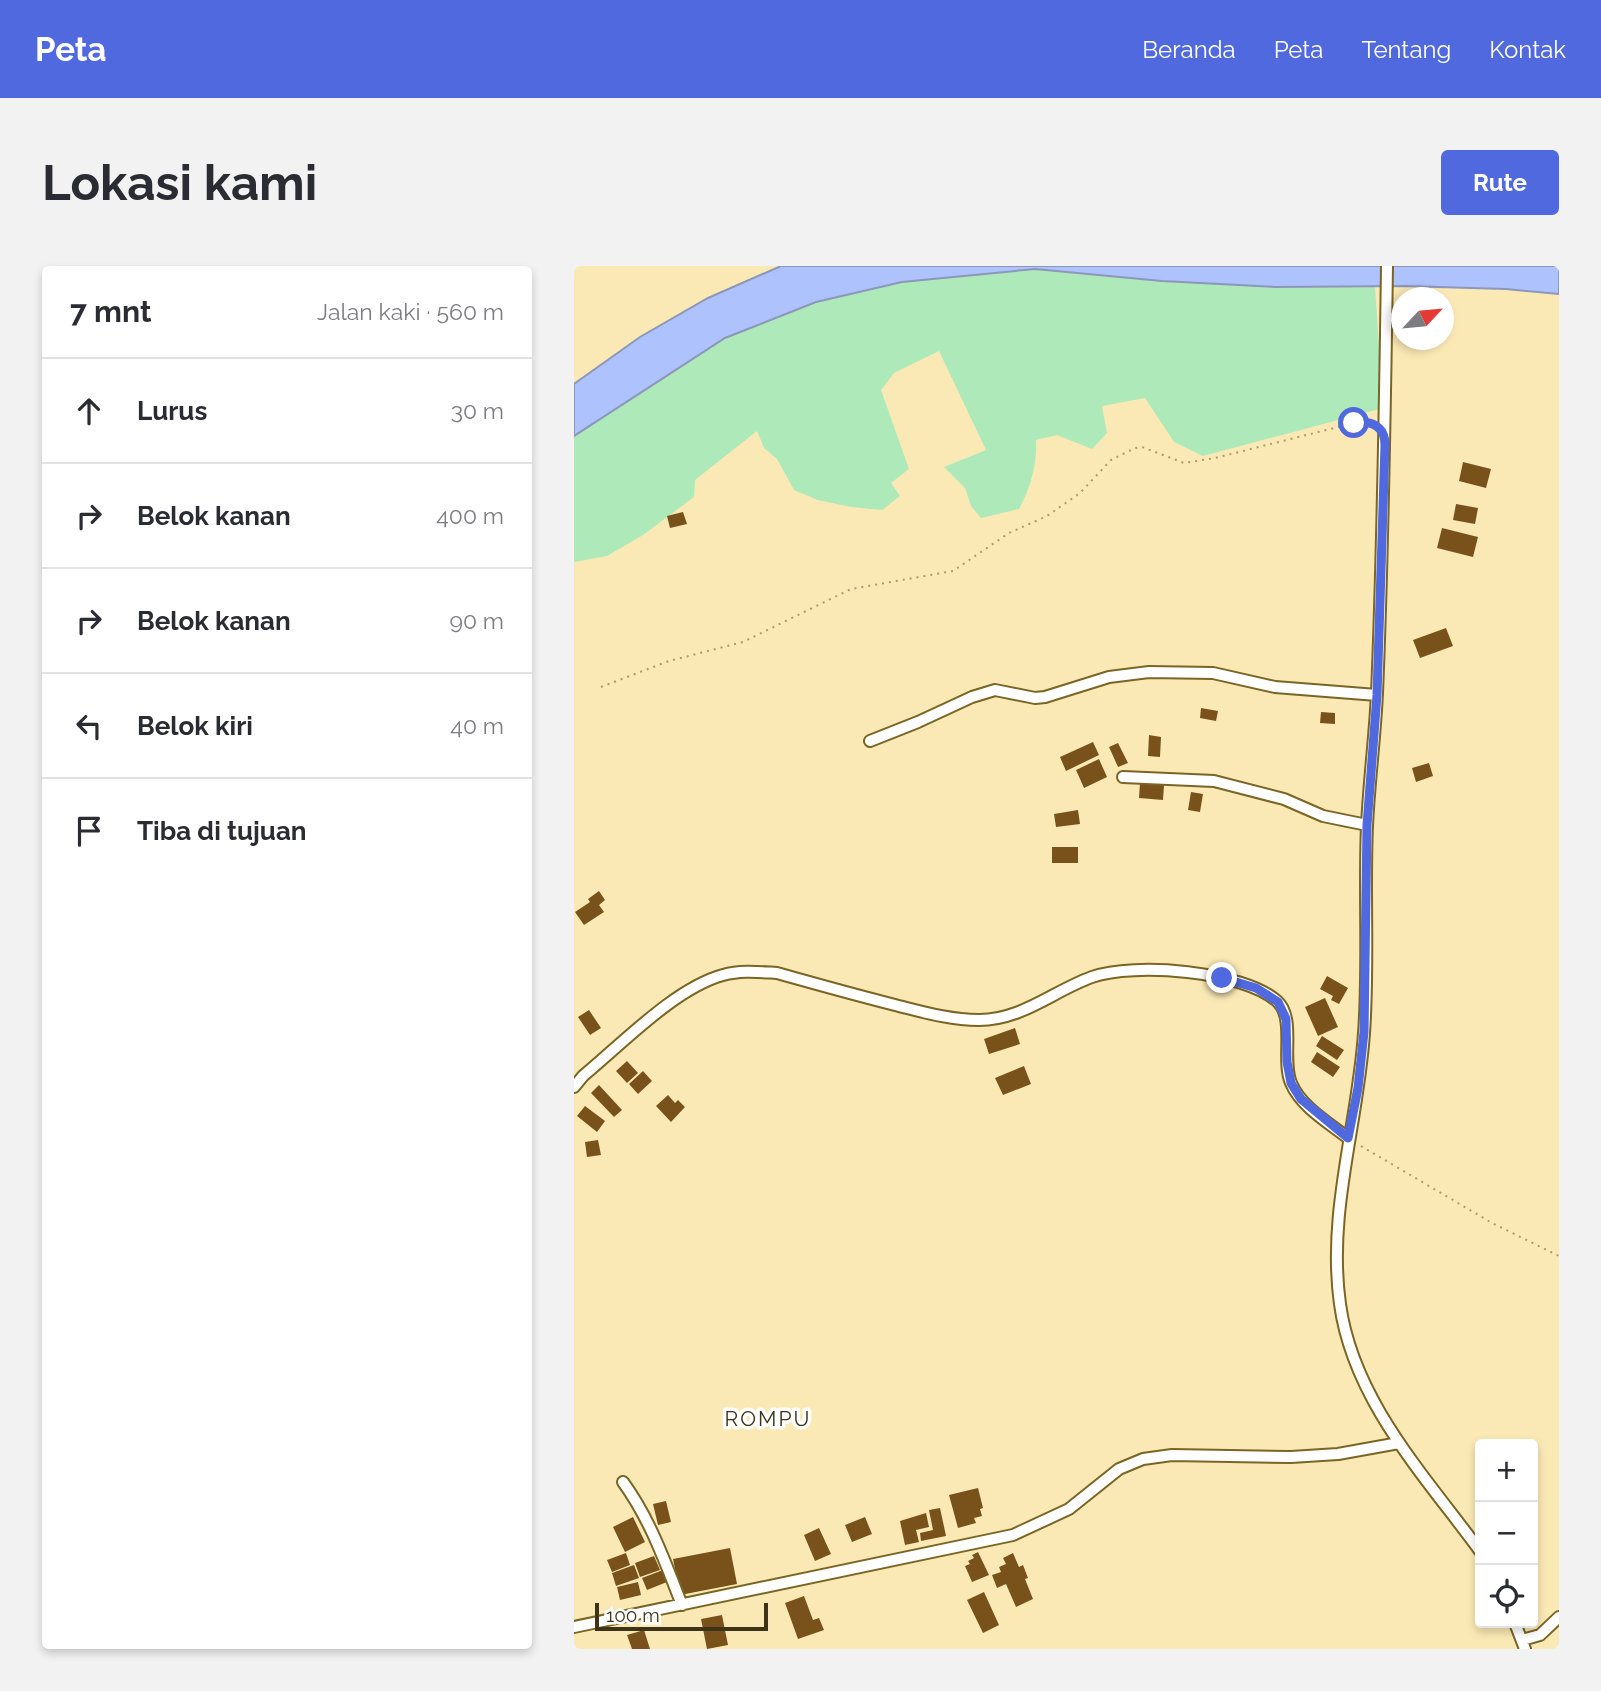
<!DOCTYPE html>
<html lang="id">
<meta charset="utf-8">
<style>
:root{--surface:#fff;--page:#f2f2f3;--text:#2b2b33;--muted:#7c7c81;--line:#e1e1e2;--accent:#5169df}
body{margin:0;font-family:Raleway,sans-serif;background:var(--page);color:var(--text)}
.controls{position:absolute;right:21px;bottom:21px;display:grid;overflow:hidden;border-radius:7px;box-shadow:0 4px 10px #0003}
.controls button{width:63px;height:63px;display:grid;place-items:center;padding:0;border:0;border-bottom:2px solid var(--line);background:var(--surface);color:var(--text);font:35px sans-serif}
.compass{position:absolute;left:817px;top:21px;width:63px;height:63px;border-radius:50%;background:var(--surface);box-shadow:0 4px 10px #0003;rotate:64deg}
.scale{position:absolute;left:21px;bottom:18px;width:173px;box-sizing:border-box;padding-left:7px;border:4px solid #3c3318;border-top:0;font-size:19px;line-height:24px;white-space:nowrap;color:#3c3318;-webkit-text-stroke:5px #fff;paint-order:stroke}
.stop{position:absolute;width:21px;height:21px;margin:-16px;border:5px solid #5169df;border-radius:50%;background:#fff}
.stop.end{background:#5169df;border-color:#fff;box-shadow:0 2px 7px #0008}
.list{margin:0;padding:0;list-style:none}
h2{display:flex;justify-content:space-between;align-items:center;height:91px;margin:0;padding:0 28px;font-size:30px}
h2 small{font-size:23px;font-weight:400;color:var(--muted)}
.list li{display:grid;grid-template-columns:46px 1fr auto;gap:21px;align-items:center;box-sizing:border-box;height:105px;padding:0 28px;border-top:2px solid var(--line)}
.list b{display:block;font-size:26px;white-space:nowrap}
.list em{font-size:23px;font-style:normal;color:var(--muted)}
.icon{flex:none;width:38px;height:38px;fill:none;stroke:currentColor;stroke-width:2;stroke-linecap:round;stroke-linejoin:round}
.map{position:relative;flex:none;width:985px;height:1383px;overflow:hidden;border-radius:7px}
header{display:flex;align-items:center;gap:42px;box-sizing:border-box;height:98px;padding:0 35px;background:var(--accent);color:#fff}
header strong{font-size:33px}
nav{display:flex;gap:38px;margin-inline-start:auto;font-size:24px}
.intro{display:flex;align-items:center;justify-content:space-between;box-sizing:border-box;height:168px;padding:0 42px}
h1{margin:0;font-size:49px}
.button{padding:18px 32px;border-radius:7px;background:var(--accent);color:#fff;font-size:24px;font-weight:700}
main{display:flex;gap:42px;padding:0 42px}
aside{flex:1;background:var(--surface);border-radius:7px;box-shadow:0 4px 10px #0003}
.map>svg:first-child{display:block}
</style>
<header>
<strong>Peta</strong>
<nav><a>Beranda</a><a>Peta</a><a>Tentang</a><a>Kontak</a></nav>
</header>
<div class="intro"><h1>Lokasi kami</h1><a class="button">Rute</a></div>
<main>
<aside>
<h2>7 mnt<small>Jalan kaki · 560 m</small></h2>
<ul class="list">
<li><svg class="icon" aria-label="ahead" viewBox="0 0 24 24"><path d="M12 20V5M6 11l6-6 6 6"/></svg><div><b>Lurus</b></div><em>30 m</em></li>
<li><svg class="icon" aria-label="right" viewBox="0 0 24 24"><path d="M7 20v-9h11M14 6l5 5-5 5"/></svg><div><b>Belok kanan</b></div><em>400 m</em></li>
<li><svg class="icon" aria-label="right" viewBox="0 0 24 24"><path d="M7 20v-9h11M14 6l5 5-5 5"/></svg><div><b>Belok kanan</b></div><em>90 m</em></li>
<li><svg class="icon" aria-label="left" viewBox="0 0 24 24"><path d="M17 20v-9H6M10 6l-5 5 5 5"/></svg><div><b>Belok kiri</b></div><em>40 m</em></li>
<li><svg class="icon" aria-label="arrive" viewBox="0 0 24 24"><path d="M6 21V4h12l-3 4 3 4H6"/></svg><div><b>Tiba di tujuan</b></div></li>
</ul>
</aside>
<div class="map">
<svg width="985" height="1383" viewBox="0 0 985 1383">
<rect width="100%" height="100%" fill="#fbe9b5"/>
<!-- green -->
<path fill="#aee9ba" d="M461,3l127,12 113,6 100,-1 8,122 -180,48 -29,-14 -29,-44 -43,8 5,27 -15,16 -35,-14 -21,5c1,25 -5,47 -17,69l-38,9 -10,-12 -6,-18 -21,-21 42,-17 -47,-99 -45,22 -13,17 28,79 -18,14 9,13 -18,14 -31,-3 -33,-7 -24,-10 -17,-31 -13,-11 -7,-17 -62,49 -1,17 -51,38 -36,21 -33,6v-126l151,-98 91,-36 86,-20z"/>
<!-- water -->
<path fill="#aec2fe" stroke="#8c97b9" stroke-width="2" d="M207,0h778v28l-53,-5 -103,-3 -128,1 -113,-6 -127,-12 -133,13 -86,20 -91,36 -151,98v-52l66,-47 68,-39z"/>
<!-- building -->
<path fill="#79521b" d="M889,196l28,7 -5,19 -27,-7z
M882,238l22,4 -3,16 -22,-4z
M109,246l4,12 -17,4 -3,-12z
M868,262l36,9 -5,20 -36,-9z
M872,362l7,18 -33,12 -7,-18z
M627,442l17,3 -2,10 -16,-3z
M747,446l14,1v11l-15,-1z
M575,469l12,2 -1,20 -12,-1z
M519,476l6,13 -33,16 -6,-14z
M544,477l10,20 -10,4 -9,-20z
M525,493l8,18 -23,11 -8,-18z
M855,497l4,13 -17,6 -4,-14z
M566,517l24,2 -1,15 -24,-2z
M617,526l12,2 -3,18 -12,-2z
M504,544l2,14 -24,3 -2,-13z
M478,581h26v16h-26z
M25,625l6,9 -6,5 5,7 -20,13 -9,-13 15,-10 -2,-3z
M753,710l21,12 -9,16 -8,-4 2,-4 -13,-7z
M751,732l13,29 -20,9 -13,-29z
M15,744l12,18 -11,7 -12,-18z
M441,762l5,16 -31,10 -5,-15z
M748,770l22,14 -7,10 -21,-14z
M743,786l23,15 -7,10 -22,-15z
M53,795l11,12 -11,10 -11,-12z
M450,800l7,18 -28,11 -8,-17z
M69,805l9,10 -14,13 -9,-10z
M25,819l23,25 -8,7 -23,-24z
M94,829l7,8 3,-3 7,7 -14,15 -15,-16z
M11,840l20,15 -8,11 -20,-16z
M24,874l3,15 -14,2 -2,-15z
M404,1222l5,20 -3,1 2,7 -8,2 2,5 -18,5 -9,-33z
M92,1235l5,21 -13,3 -5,-21z
M366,1242l6,28 -25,5 -1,-8 13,-3 -4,-20z
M352,1247l3,14 -13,3 3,12 -14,3 -5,-24z
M59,1251l12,25 -20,10 -12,-25z
M291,1251l7,17 -20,8 -7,-17z
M245,1262l12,26 -16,7 -11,-26z
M156,1282l7,36 -57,11 -7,-36z
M404,1286l11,23 -17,7 -7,-16 5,-2 -2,-3 6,-3 -2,-3z
M52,1287l4,12 -18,7 -5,-12z
M439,1287l6,14 4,-2 5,13 -3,1 8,20 -17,8 -10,-23 -9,4 -5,-13 9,-3 -2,-5 7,-3 -3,-6z
M80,1290l6,14 -20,7 -5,-14z
M60,1299l5,13 -23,8 -4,-13z
M89,1304l4,12 -20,8 -5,-12z
M64,1316l3,13 -21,5 -3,-13z
M410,1326l15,33 -16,8 -16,-33z
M230,1330l9,24 6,-2 5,12 -26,9 -13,-36z
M148,1349l6,30 -21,4 -6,-30z
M70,1364l6,19h-18l-5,-14z"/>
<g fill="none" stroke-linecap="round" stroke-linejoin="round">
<defs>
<path id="street" d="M813,0c-2,142 -4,285 -10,427 -2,44 -8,89 -10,133 -3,69 2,138 -3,207 -6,91 -37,179 -24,271 13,96 85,172 140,247
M296,475l48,-19 54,-25 23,-7 40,8 10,-1 64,-20 40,-5 64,1 62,14 102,8
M549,511l91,4 70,18 39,17 44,9
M0,821l9,-11c39,-32 92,-88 140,-101 18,-5 36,-3 54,-2 39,11 79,22 118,32 28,7 55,15 84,15 43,0 74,-29 113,-43 42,-15 151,-6 185,24 19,17 4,59 14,82 10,24 38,40 57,55
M49,1216c27,37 42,80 59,123
M941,1357l10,26
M0,1361l439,-92 56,-26 50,-40 24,-10 29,-4 119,2 47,-3 61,-11
M948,1374l18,-5 19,-18"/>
</defs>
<!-- street casing -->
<use href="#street" stroke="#7a6524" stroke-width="14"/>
<!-- path -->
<path stroke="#a99a71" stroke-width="2" stroke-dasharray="2 5" stroke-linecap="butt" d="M27,421l68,-26 74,-19 108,-53 102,-18 56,-38 38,-17 33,-23 31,-33 24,-12 7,-1 42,16 31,-5 139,-35 12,-2 6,2
M787,880l131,77 67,33"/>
<!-- street -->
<use href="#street" stroke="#fff" stroke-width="10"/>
</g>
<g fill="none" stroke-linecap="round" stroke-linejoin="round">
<!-- route -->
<path stroke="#5169df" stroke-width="9" d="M648,712l34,10 22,14 8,17 1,43 4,21 10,16 47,39 10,-50 6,-56 3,-207 10,-130 8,-250c0,-19 -14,-25 -31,-22"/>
</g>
<g text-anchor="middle" stroke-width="7" stroke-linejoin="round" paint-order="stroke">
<!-- quarter labels -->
<g font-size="21" letter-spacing="2" fill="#3c3318" stroke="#fff">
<text x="194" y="1160">ROMPU</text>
</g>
</g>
</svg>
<div class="controls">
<button>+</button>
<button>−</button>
<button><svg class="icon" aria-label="locate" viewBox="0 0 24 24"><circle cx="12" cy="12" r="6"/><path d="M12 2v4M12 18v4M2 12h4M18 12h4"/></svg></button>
</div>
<svg class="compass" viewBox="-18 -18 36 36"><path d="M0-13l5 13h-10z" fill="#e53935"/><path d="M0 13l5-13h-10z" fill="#7c7c81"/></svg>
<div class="scale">100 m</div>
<div class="stop" style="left:780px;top:157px"></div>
<div class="stop end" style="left:648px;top:712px"></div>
</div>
</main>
